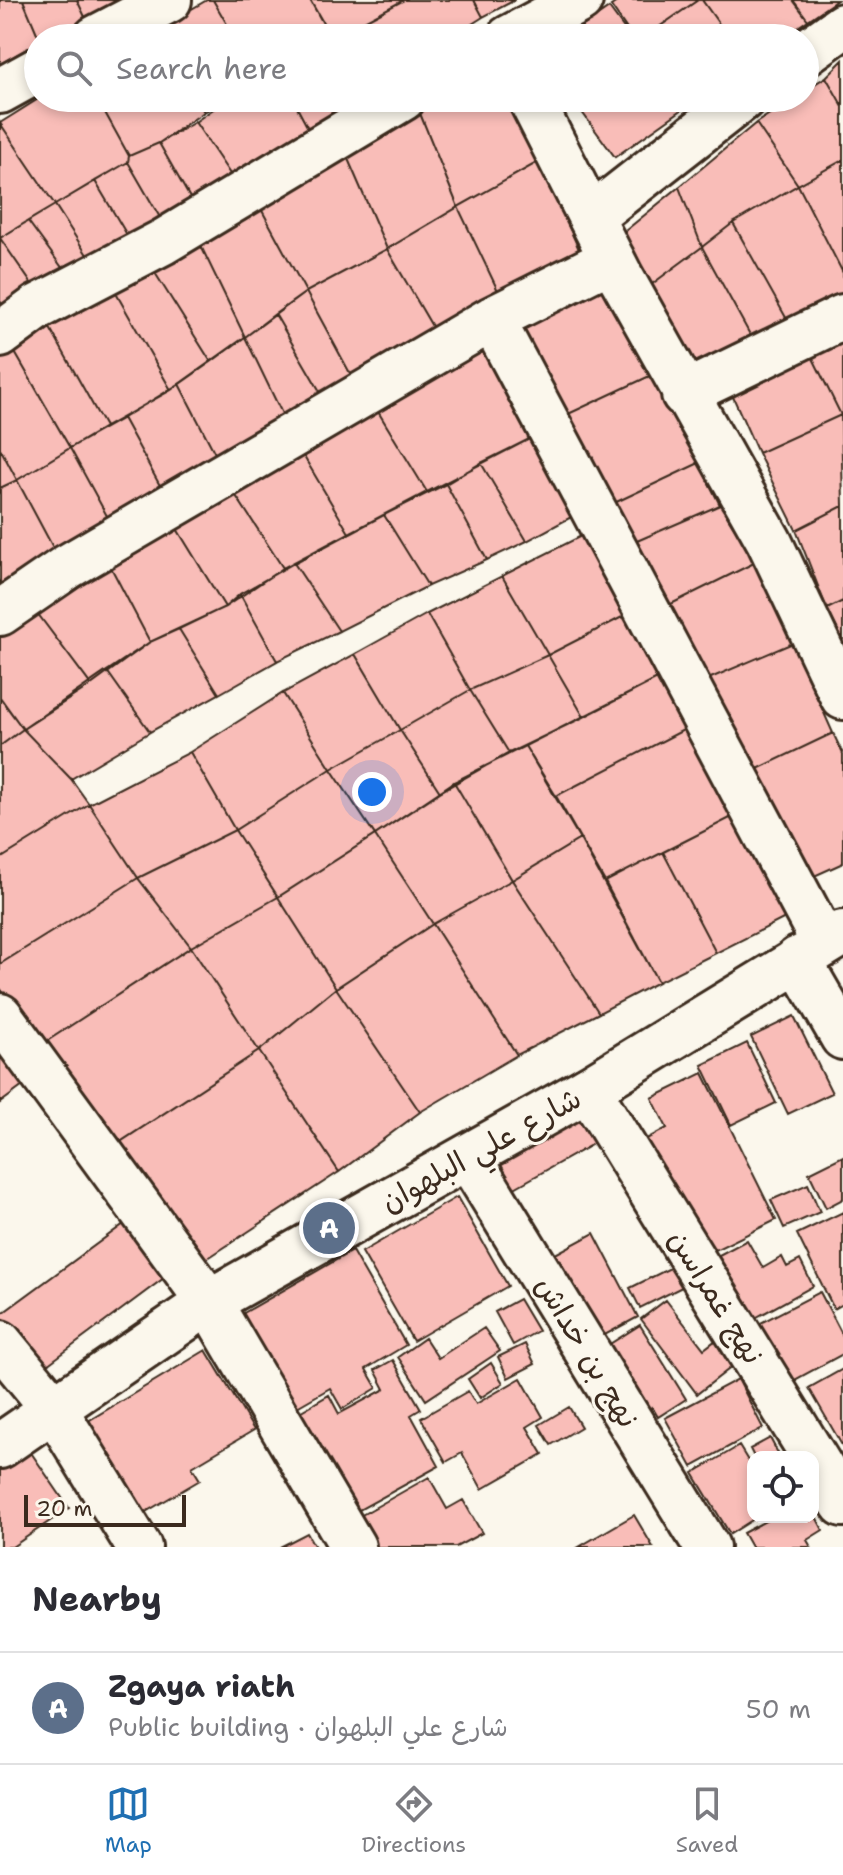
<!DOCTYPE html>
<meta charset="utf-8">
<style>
:root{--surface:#fff;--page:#f2f2f3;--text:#2b2b33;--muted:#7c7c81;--line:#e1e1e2;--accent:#1f6fb2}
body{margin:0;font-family:"Shantell Sans","Playpen Sans Arabic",sans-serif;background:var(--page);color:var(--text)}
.controls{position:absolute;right:24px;bottom:24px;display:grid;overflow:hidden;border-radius:16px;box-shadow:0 4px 12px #0003}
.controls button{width:72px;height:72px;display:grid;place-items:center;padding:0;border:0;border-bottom:2px solid var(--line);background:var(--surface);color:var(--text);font:40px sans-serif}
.scale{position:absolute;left:24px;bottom:20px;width:162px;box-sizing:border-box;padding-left:8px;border:4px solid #3b2a1e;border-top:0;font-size:22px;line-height:28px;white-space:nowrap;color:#3b2a1e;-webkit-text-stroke:6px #fbf7ec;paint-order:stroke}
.you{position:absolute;left:372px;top:792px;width:28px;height:28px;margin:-20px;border:6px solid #fff;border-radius:50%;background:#1a73e8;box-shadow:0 0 0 12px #1a73e833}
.badge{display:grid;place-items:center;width:52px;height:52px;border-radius:50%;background:var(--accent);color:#fff;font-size:26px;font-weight:700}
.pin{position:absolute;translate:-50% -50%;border:4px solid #fff;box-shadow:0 2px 8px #0006}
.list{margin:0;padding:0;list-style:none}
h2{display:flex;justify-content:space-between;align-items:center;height:104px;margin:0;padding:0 32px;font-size:34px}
h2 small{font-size:26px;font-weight:400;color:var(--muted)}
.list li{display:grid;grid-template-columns:52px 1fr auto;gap:24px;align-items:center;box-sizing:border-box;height:112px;padding:0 32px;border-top:2px solid var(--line)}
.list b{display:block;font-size:30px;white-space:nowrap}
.list p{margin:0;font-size:26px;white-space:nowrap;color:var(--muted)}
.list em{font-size:26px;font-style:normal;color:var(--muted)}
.icon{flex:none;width:44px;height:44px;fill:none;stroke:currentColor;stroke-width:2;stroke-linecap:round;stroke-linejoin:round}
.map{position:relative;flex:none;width:843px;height:1547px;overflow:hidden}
.search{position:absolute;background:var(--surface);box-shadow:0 4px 12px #0003;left:24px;right:24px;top:24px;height:88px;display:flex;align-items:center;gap:20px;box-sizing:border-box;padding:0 28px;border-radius:44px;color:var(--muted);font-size:30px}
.sheet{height:216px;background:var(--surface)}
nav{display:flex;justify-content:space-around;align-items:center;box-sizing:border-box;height:112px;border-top:2px solid var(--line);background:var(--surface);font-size:22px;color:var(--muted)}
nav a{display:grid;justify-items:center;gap:4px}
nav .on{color:var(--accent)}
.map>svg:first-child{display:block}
</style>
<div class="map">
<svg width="843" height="1547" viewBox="0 0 843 1547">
<rect width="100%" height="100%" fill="#fbf7ec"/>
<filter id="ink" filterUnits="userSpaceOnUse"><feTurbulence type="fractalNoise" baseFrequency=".0125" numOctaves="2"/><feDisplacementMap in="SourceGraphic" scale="16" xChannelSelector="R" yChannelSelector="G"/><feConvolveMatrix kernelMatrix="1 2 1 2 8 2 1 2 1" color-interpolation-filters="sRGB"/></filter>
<g filter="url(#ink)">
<!-- building -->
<path fill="#f9bdb8" stroke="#3b2a1e" stroke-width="2" d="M0,0h23l16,38 -1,5 -38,21z
M23,0h54l9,19 -38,19h-9z
M77,0h48l-39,19z
M207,0h6l22,38h-74l-5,-8z
M213,0h97l21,38h-96z
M310,0h94l-72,38z
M404,0h70l9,17 -33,21h-74l-10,-18z
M474,0h41l-32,17z
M620,0h78l-55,38h-10l-22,-32z
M698,0h4l27,38h-86z
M702,0h91l15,20 -26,18h-53z
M793,0h44l-29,20z
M609,8l22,30h-65z
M366,20l10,18h-44z
M843,60v47l-17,-30z
M826,77l17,30v53l-45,25 -42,-62 38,-25h11v-8z
M40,98h57l32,58 -1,6 -73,43 -55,-82z
M97,98h99l8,14 -45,31 -30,13z
M196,98h33l-25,14z
M229,98h63l18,34 -76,48 -39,-58z
M292,98h66l-48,34z
M431,98h78l31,63 -82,46 -41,-101z
M585,98h90l8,11 -68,48 -39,-53z
M417,106l41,101 -71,42 -42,-97z
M195,122l39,58 -40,25 -35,-62z
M0,123l55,82 -55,33z
M756,123l42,62 -65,38 -31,24 -23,-60z
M159,143l35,62 -32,16 -34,-59 1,-6z
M345,152l42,97 -81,43 -47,-87z
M843,160v113l-45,-88z
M540,161l41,93 -80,43 -43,-90z
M128,162l34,59 -32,19 -35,-59z
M95,181l35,59 -39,21 -36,-56z
M798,185l45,88v30l-54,20 -56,-100z
M679,187l23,60 -62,46 -26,-53z
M55,205l36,56 -25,12 -38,-52z
M259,205l47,87 -61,45 -45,-93z
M458,207l43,90 -68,31 -46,-79z
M28,221l38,52 -28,20 -38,-55z
M733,223l56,100 -35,19 -52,-95z
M0,238l38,55 -31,20 -7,-12z
M200,244l45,93 -34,25 -59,-94z
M702,247l52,95 -65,33 -49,-82z
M387,249l46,79 -82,47 -45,-83z
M152,268l59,94 -40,28 -58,-102z
M611,286l43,88 -90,42 -51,-89z
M113,288l58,102 -66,37 -55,-99z
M306,292l45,83 -30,18 -46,-79z
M275,314l46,79 -33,33 -43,-89z
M50,328l55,99 -35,21 -57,-99z
M843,329v85l-2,1 -34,-69z
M245,337l43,89 -68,37 -41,-79z
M488,338l55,94 -116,60 -53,-87z
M807,346l34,69 -83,38 -29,-65z
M13,349l57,99 -53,32 -17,-32v-89z
M654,374l45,89 -89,42 -46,-89z
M179,384l41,79 -56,30 -41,-75z
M374,405l53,87 -78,41 -52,-88z
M841,415l2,91 -47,24 -38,-77z
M123,418l41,75 -51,34 -43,-79z
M543,432l45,76 -61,33 -46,-78z
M297,445l52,88 -66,35 -54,-83z
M0,448l17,32 -17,8z
M70,448l43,79 -56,28 -40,-75z
M481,463l46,78 -40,19 -41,-76z
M699,463l21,42 -90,39 -20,-39z
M17,480l40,75 -57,36v-103z
M446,484l41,76 -59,26 -44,-71z
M229,485l54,83 -58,39 -54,-88z
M720,505l36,57 -91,45 -35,-63z
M843,506v95l-16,8 -31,-79z
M384,515l44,71 -89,45 -45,-68z
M171,519l54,88 -75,35 -45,-86z
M589,532l43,80 -84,43 -46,-79z
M105,556l45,86 -59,43 -59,-79z
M756,562l37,81 -87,37 -41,-73z
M294,563l45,68 -62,30 -37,-67z
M502,576l46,79 -78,35 -43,-76z
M240,594l37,67 -58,33 -40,-65 46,-22z
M843,601v39l-16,-31z
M32,606l59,79 -68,44 -23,-32v-67z
M632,612l35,62 -83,43 -36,-62z
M427,614l43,76 -70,40 -45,-76z
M179,629l40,65 -69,38 -43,-61 43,-29z
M793,643l40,90 -90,43 -37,-96z
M355,654l45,76 -69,39 -48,-76z
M548,655l36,62 -75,36 -39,-63z
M107,671l43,61 -79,47 -48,-50z
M667,674l28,50 -139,72 -31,-50z
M470,690l39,63 -69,39 -40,-62z
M283,693l48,76 -96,61 -45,-78z
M0,698l23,31 -23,17z
M695,724l45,89 -135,69 -49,-86z
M23,729l48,50 18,25 -89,55v-113z
M400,730l40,62 -65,43 -44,-66z
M833,733l10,21v109l-42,19 -58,-106z
M525,746l55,93 -68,41 -58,-98z
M190,752l45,78 -97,48 -49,-74z
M331,769l44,66 -97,62 -43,-67z
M454,782l58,98 -79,44 -58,-89z
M89,804l49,74 -138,86v-105z
M740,813l57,99 -81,41 -53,-101z
M235,830l43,67 -87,50 -53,-69z
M375,835l58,89 -97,64 -58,-91z
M580,839l78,143 -59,31 -87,-133z
M663,852l53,101 -58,29 -53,-100z
M138,878l53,69 -150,98 -41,-57v-24z
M512,880l87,133 -82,42 -84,-131z
M278,897l58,91 -77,63 -68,-104z
M433,924l84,131 -97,57 -84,-124z
M191,947l68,104 -151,99 -67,-105z
M336,988l84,124 -81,60 -80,-121z
M794,1016l38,77 -44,21 -37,-77z
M0,1040l31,40 -31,23z
M747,1043l29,60 -45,22 -29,-60z
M259,1051l80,121 -146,96 -85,-118z
M703,1073l73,147 -81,40 -58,-116 30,-16 -15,-30z
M585,1101l20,36 -103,58 -20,-36z
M843,1156v43l-17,9 -17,-35z
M808,1184l12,28 -36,16 -13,-28z
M457,1197l51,89 -95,55 -51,-89z
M843,1212v92l-9,5 -37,-75z
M128,1221l40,54 -125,93 -43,-53z
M594,1233l44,84 -48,26 -44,-84z
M747,1240l16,28 19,-11 5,10 13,-7 13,26 -74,41 -35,-64z
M352,1251l54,94 -40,24 11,19 -35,21 -12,-21 -33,19 -55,-93z
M678,1264l10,20 -48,24 -10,-20z
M820,1292l23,44v18l-61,33 -31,-59z
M519,1299l19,32 -25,14 -18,-33z
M666,1300l38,49 20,-15 18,25 -45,35 -56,-75z
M640,1325l46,74 -28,18 -6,-10 -17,11 -41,-64z
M484,1328l16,23 -74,49 -28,-43 27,-19 13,20z
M525,1344l10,20 -27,14 -10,-21z
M206,1350l48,80 -62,37 8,13 -63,37 -82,-76z
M393,1360l28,49 -10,6 28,51 -87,48 -56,-100 33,-19 10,19 46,-25 -10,-19z
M491,1363l12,20 -23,15 -12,-19z
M843,1369v78l-34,-59z
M521,1378l22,39 -16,10 16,27 -61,35 -20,-36 -16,9 -25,-44 47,-27 8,13z
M738,1379l25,49 -71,39 -27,-49z
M569,1407l12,20 -30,18 -12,-20z
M770,1438l10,19h-26l-4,-8z
M23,1441l46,67 -57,39h-12v-90z
M739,1446l14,23v48h4l-27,17 -37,-61z
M429,1477l18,32 16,-9 19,33 -26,14h-90l-15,-26z
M813,1511l10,19 -16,10 4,7h-60l-8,-14 30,-16h40z
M634,1515l19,32h-74z
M307,1533l8,14h-35z"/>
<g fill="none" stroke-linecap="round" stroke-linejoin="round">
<defs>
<path id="minor" d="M96,38l73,-38
M509,38l71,-38
M805,53l38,-27
M0,91l38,-21
M530,98l91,179 148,264 74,156
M591,217l152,-119
M492,319l332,624
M0,335l38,-28 125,-65 240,-144
M684,394l159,-77
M0,613l67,-46 425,-248 120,-60
M798,959l45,78
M0,1016l209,286 144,245
M588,1089l255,415
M468,1157l239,390
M0,1343l55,67 84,137"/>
<path id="tertiary" d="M0,1446l209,-144 379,-213 255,-156"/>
</defs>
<!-- minor casing -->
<use href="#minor" stroke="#3b2a1e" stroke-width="50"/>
<!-- tertiary casing -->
<use href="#tertiary" stroke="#3b2a1e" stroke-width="50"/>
<!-- minor -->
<use href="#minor" stroke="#fbf7ec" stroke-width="44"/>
<!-- tertiary -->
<use href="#tertiary" stroke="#fbf7ec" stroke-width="44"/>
</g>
</g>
<g text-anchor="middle" stroke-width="6" stroke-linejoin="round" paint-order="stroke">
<!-- street labels -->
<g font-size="30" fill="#3b2a1e" stroke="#fbf7ec">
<text transform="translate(481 1150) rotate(-29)" y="10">شارع علي البلهوان</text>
<text transform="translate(716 1297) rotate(58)" y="10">نهج غمراسن</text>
<text transform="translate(587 1352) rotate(59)" y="10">نهج بن خداش</text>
</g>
</g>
</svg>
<div class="controls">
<button><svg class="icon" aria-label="locate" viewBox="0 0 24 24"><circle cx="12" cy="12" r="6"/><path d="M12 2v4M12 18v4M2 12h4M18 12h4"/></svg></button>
</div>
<div class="scale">20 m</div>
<div class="you"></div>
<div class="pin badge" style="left:329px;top:1228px;background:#5c6f8a">A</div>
<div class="search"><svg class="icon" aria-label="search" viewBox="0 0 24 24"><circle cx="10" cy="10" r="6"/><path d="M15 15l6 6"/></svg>Search here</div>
</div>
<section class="sheet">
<h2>Nearby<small></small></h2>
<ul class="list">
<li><span class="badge" style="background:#5c6f8a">A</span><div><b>Zgaya riath</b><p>Public building · شارع علي البلهوان</p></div><em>50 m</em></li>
</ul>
</section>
<nav>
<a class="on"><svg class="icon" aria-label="map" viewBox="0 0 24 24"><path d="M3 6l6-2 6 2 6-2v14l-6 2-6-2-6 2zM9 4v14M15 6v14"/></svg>Map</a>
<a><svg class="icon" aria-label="directions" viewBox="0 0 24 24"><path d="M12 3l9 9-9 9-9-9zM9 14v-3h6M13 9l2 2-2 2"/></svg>Directions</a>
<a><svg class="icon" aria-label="saved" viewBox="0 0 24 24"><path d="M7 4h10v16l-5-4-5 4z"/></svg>Saved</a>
</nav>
